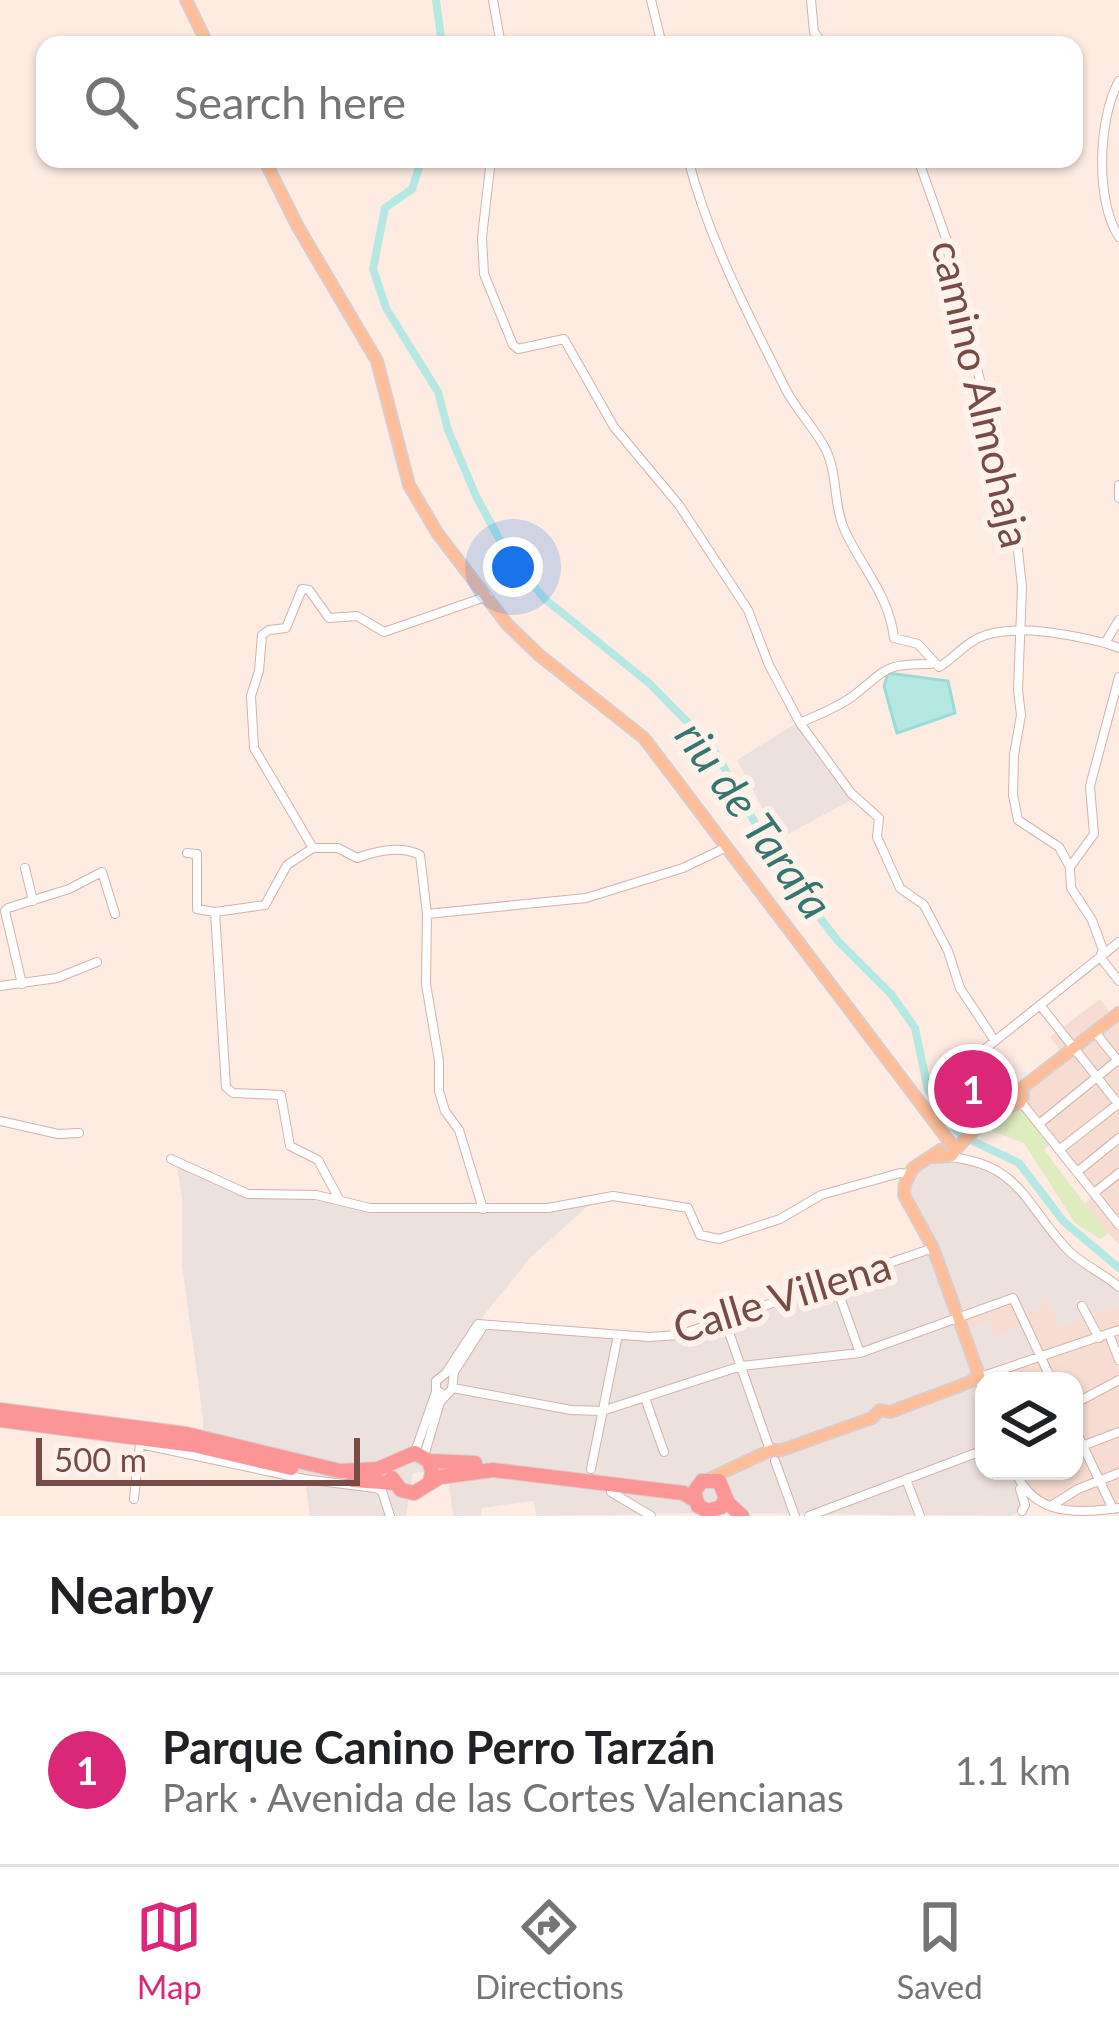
<!DOCTYPE html>
<meta charset="utf-8">
<style>
:root{--surface:#fff;--page:#f6f6f6;--text:#202124;--muted:#757577;--line:#e0e0e0;--accent:#db2777}
body{margin:0;font-family:Lato,sans-serif;background:var(--page);color:var(--text)}
.controls{position:absolute;right:36px;bottom:36px;display:grid;overflow:hidden;border-radius:24px;box-shadow:0 3px 9px #0004}
.controls button{width:108px;height:108px;display:grid;place-items:center;padding:0;border:0;border-bottom:3px solid var(--line);background:var(--surface);color:var(--text);font:60px sans-serif}
.scale{position:absolute;left:36px;bottom:30px;width:324px;box-sizing:border-box;padding-left:12px;border:6px solid #774c47;border-top:0;font-size:33px;line-height:42px;white-space:nowrap;color:#774c47;-webkit-text-stroke:9px #fff2eb;paint-order:stroke}
.you{position:absolute;left:513px;top:567px;width:42px;height:42px;margin:-30px;border:9px solid #fff;border-radius:50%;background:#1a73e8;box-shadow:0 0 0 18px #1a73e833}
.badge{display:grid;place-items:center;width:78px;height:78px;border-radius:50%;background:var(--accent);color:#fff;font-size:39px;font-weight:700}
.pin{position:absolute;translate:-50% -50%;border:6px solid #fff;box-shadow:0 3px 12px #0006}
.list{margin:0;padding:0;list-style:none}
h2{display:flex;justify-content:space-between;align-items:center;height:156px;margin:0;padding:0 48px;font-size:51px}
h2 small{font-size:39px;font-weight:400;color:var(--muted)}
.list li{display:grid;grid-template-columns:78px 1fr auto;gap:36px;align-items:center;box-sizing:border-box;height:192px;padding:0 48px;border-top:3px solid var(--line)}
.list b{display:block;font-size:45px;white-space:nowrap}
.list p{margin:0;font-size:39px;white-space:nowrap;color:var(--muted)}
.list em{font-size:39px;font-style:normal;color:var(--muted)}
.icon{flex:none;width:66px;height:66px;fill:none;stroke:currentColor;stroke-width:2;stroke-linecap:round;stroke-linejoin:round}
.map{position:relative;flex:none;width:1119px;height:1516px;overflow:hidden}
.search{position:absolute;background:var(--surface);box-shadow:0 3px 9px #0004;left:36px;right:36px;top:36px;height:132px;display:flex;align-items:center;gap:30px;box-sizing:border-box;padding:0 42px;border-radius:24px;color:var(--muted);font-size:45px}
.sheet{height:348px;background:var(--surface)}
nav{display:flex;justify-content:space-around;align-items:center;box-sizing:border-box;height:168px;border-top:3px solid var(--line);background:var(--surface);font-size:33px;color:var(--muted)}
nav a{display:grid;justify-items:center;gap:6px}
nav .on{color:var(--accent)}
.map>svg:first-child{display:block}
</style>
<div class="map">
<svg width="1119" height="1516" viewBox="0 0 1119 1516">
<rect width="100%" height="100%" fill="#feece3"/>
<!-- residential -->
<path fill="#f6dcd1" d="M1100,999l14,18 5,-3v231l-36,-39 10,-10 -77,-99 49,-40 -15,-20z
M1013,1298l35,1 10,28 61,-22v203l-39,5 -43,-11 -22,-31h59v-90h-90v7l-3,-8 15,-43 -33,-7 -4,-11z"/>
<!-- industrial -->
<path fill="#ede1de" d="M795,724l11,9 45,67 -72,39 -42,-79z
M960,1153l53,22 60,75 46,31v24l-61,22 -11,-27 -24,20 -11,-22 -53,21 4,11 25,-10 8,16 29,-13 17,35 -61,22 3,91h31l12,31 -5,9 -13,5 -289,-3 -184,3 -2,-14 -4,-1 -48,7 -1,8h-28l-6,-47 -34,4 -7,43h-96l-5,-34 -102,-24v-40l-21,-153v-67l-6,-37 72,33 68,1 37,10 195,3 41,-8v5l-58,52 -51,63 5,4 194,11 253,-87 -28,-53 16,-32z"/>
<!-- green -->
<path fill="#deecc0" d="M1012,1108h9l29,36 -6,6 64,84 -8,5 -25,-16 -51,-80 -38,-14z"/>
<!-- water -->
<path fill="#b6e8e3" stroke="#9cdbd4" stroke-width="3" d="M888,673l60,8 7,32 -58,20 -13,-47z"/>
<g fill="none" stroke-linecap="round" stroke-linejoin="round">
<!-- river -->
<path stroke="#b6e8e3" stroke-width="8" d="M436,0l6,45
M422,159l-10,30 -27,19 -12,61 13,39 52,84 10,38 28,66 33,61 36,42 105,85 63,64 67,119 58,74 53,53 24,34 13,62 27,38 9,9 55,26 45,59 55,46"/>
<defs>
<path id="minor" d="M493,0l8,45
M651,0l11,45
M811,0l3,32 10,13
M1119,81c-21,37 -24,120 0,156
M491,159l-9,78 2,37 29,71 5,4 46,-10 50,88 65,78 69,105 21,55 31,58 51,70 28,25 -2,19 23,51 24,17 24,46 12,37 35,53
M688,159c21,81 60,155 97,229 11,22 30,40 41,62 12,25 7,55 19,81 17,37 44,64 49,107l24,6 21,23c16,-9 27,-26 47,-32 35,-11 85,0 119,8
M918,159l29,82 8,69 22,58 15,63 1,39 7,8 15,46 7,63 -4,103 3,25 -7,40 -1,40 5,25 41,27 11,20 1,21 21,32 11,30 -3,7 19,24
M1119,485v13
M1119,620l-14,23 14,5
M800,723c17,-8 37,-15 53,-27 35,-27 29,-32 78,-32
M313,848l-26,17 -22,40 -50,7 11,175 7,6 48,2 9,51 28,14 21,39
M187,853l10,1v55l18,3
M1070,867l24,-33 -4,-48 29,-109
M25,868l8,33
M427,914l159,-16 97,-30 44,-21
M22,984l-17,-73 3,-3 61,-19 33,-17 13,42
M0,986l57,-8 40,-16
M1040,1005l79,100
M1095,1032l23,29
M1011,1093l-31,-40 139,-111
M1021,1102l98,123
M0,1121l58,13 21,-1
M1039,1124l80,-65
M1059,1150l59,-46
M949,1157c70,7 75,45 116,90 15,17 37,25 54,40
M171,1159l77,35 68,1 54,13h178l65,-12 75,12 12,27 19,4 61,-20 41,-24 79,-22 9,1
M1077,1172l42,-34
M1094,1193l25,-20
M483,1209l-24,-79 -14,-19 -6,-20v-30l-13,-77 1,-70 -7,-59c-19,-10 -44,-4 -63,3l-19,-10h-25l-59,-100 -3,-52 8,-25 3,-36 7,-5 17,-2 16,-39 7,1 20,28 28,-2 27,16 104,-36
M835,1283l25,70
M1082,1306l17,32
M725,1321l45,129
M1109,1334l10,26
M983,1376l136,-46
M981,1386l3,5
M453,1388l118,22 31,1 139,-45 119,-13 153,-55 39,83
M444,1395l-8,-5v-9l10,-8 32,-49 171,13 30,-2 254,-87
M645,1398l19,54
M1074,1404l45,-24
M1074,1427l39,82
M1074,1449l45,-17
M415,1452l21,-60
M424,1456l16,-54 12,-13 2,-17 30,-47
M775,1461l20,55
M591,1469l27,-134
M1015,1471c19,45 62,43 104,37
M906,1479l14,37
M1020,1489l5,16 -3,6
M611,1492l40,24
M134,1499l6,-55 164,35 71,9 7,3 8,25
M1051,1506l27,-17 41,-16
M809,1516l175,-66"/>
<path id="major" d="M186,0l22,45
M264,159l34,68 79,134 32,124 29,49 69,90 32,31 105,83 311,411
M1018,1091l101,-78
M940,1150l-27,18 -8,16 -1,11 29,53 46,127
M934,1157l18,-1c12,-20 46,-48 68,-53l3,-7
M709,1479l62,-29h11l90,-32 8,-8 10,2 80,-30 9,-7"/>
<path id="highway" d="M0,1410l186,24 154,37 38,-2 37,-16 14,8 3,11 -2,11
M0,1420l193,25 98,23
M429,1461l46,2
M392,1478l9,12 13,3 26,-16 53,-7 190,23 12,7
M353,1480l42,3
M726,1498l-5,9 -13,4 -10,-5 -4,-14 8,-11h17l9,22 14,13"/>
</defs>
<!-- minor casing -->
<use href="#minor" stroke="#d2b3ab" stroke-width="10"/>
<!-- major casing -->
<use href="#major" stroke="#d9cdcb" stroke-width="14"/>
<!-- highway casing -->
<use href="#highway" stroke="#d9cdcb" stroke-width="16"/>
<!-- minor -->
<use href="#minor" stroke="#fff" stroke-width="8"/>
<!-- major -->
<use href="#major" stroke="#ffbe99" stroke-width="10"/>
<!-- highway -->
<use href="#highway" stroke="#fc9696" stroke-width="14"/>
</g>
<g text-anchor="middle" stroke-width="12" stroke-linejoin="round" paint-order="stroke">
<!-- street labels -->
<g font-size="42" fill="#774c47" stroke="#fff2eb">
<text transform="translate(981 394) rotate(77)" y="15">camino Almohaja</text>
<text transform="translate(782 1297) rotate(-17)" y="15">Calle Villena</text>
</g>
<!-- water labels -->
<g font-size="45" font-style="italic" fill="#377670" stroke="#fff2eb">
<text transform="translate(754 820) rotate(54)" y="16">riu de Tarafa</text>
</g>
</g>
</svg>
<div class="controls">
<button><svg class="icon" aria-label="layers" viewBox="0 0 24 24"><path d="M12 4l9 5-9 5-9-5zM3 14l9 5 9-5"/></svg></button>
</div>
<div class="scale">500 m</div>
<div class="you"></div>
<div class="pin badge" style="left:973px;top:1089px">1</div>
<div class="search"><svg class="icon" aria-label="search" viewBox="0 0 24 24"><circle cx="10" cy="10" r="6"/><path d="M15 15l6 6"/></svg>Search here</div>
</div>
<section class="sheet">
<h2>Nearby<small></small></h2>
<ul class="list">
<li><span class="badge">1</span><div><b>Parque Canino Perro Tarzán</b><p>Park · Avenida de las Cortes Valencianas</p></div><em>1.1 km</em></li>
</ul>
</section>
<nav>
<a class="on"><svg class="icon" aria-label="map" viewBox="0 0 24 24"><path d="M3 6l6-2 6 2 6-2v14l-6 2-6-2-6 2zM9 4v14M15 6v14"/></svg>Map</a>
<a><svg class="icon" aria-label="directions" viewBox="0 0 24 24"><path d="M12 3l9 9-9 9-9-9zM9 14v-3h6M13 9l2 2-2 2"/></svg>Directions</a>
<a><svg class="icon" aria-label="saved" viewBox="0 0 24 24"><path d="M7 4h10v16l-5-4-5 4z"/></svg>Saved</a>
</nav>
